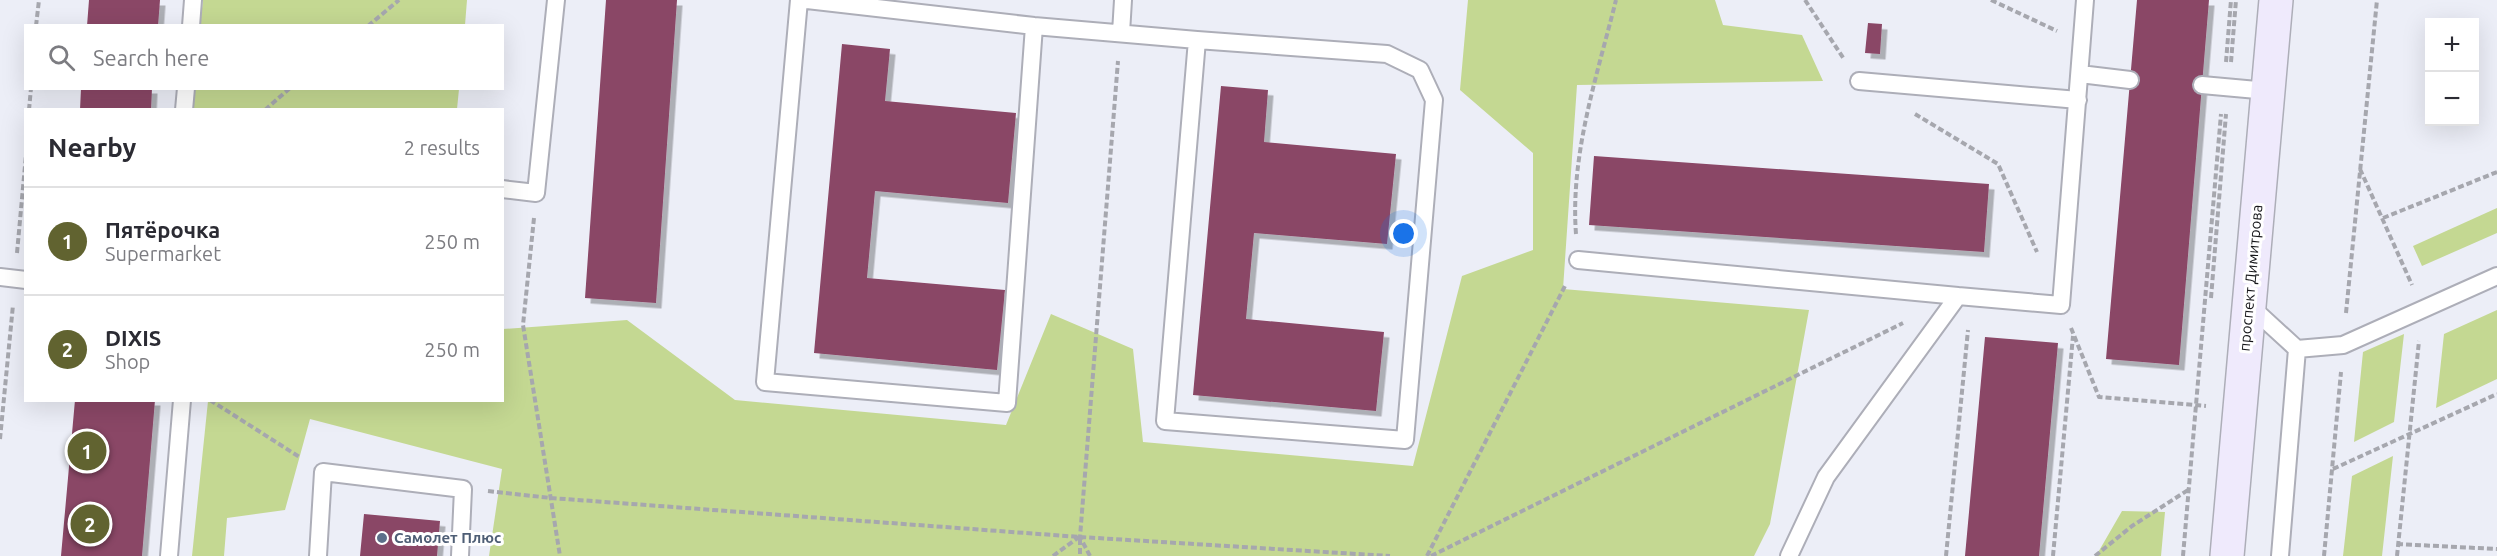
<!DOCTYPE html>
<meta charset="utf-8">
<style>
:root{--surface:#fff;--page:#f2f2f3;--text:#2b2b33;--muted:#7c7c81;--line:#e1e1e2;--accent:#616330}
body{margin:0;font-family:Ubuntu,sans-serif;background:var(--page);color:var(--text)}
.controls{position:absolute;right:18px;top:18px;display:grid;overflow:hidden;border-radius:0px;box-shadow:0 6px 24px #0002}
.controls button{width:54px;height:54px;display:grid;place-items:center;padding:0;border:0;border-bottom:2px solid var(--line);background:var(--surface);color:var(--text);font:30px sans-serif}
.you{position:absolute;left:1404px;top:234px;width:21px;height:21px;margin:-15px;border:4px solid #fff;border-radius:50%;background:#1a73e8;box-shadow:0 0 0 9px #1a73e833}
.badge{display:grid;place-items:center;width:39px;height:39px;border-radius:50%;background:var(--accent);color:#fff;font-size:20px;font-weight:700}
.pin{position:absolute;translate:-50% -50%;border:3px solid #fff;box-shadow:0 2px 6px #0006}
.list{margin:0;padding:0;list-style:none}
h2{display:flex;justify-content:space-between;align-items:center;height:78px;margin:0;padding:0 24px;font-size:26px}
h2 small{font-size:20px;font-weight:400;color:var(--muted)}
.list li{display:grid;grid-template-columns:39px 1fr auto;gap:18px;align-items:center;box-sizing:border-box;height:108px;padding:0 24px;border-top:2px solid var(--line)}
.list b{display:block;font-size:22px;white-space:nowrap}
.list p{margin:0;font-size:20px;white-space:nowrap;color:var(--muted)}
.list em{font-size:20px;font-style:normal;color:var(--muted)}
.icon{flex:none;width:33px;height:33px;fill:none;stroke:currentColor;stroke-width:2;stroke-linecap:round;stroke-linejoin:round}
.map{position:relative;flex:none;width:2497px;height:556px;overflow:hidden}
.search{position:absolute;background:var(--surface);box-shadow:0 6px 24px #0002;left:24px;top:24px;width:480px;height:66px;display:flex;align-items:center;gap:15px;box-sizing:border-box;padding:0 21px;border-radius:0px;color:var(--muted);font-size:22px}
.panel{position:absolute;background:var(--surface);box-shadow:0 6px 24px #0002;left:24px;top:108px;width:480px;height:294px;border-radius:0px}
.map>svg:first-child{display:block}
</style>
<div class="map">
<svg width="2497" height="556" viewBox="0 0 2497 556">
<defs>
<filter id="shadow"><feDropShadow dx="5.5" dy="5.5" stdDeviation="0" flood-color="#0004"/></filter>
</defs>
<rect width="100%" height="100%" fill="#eceef7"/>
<!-- green -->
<path fill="#c4d892" d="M203,0h264l-2,25h-265z
M1468,0h247l8,25 79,10 21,46 -246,4 -14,204 246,21 -39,214 -16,32h-1265l13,-87 -192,-50 -25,91 -58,8 -3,38h-32l16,-155 294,-1 1,-71 124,-9 108,80 271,25 45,-111 82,35 10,93 270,24 49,-190 71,-26v-97l-73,-63z
M194,89v-1l265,1 -2,20h-265z
M2497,208v25l-75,33 -9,-20z
M2497,310v69l-61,29 8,-74z
M2404,334l-10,88 -40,20 9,-90z
M2393,456l-11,100h-39l9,-80z
M2122,511l43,1 -4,44h-65z"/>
<!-- building -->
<path fill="#8a4666" filter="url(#shadow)" d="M89,0h71l-2,26h-71z
M606,0h71l-21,303 -71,-5z
M2137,0h72l-30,365 -73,-6z
M1868,23l14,1 -2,30 -15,-1z
M842,44l48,5 -5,52 131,12 -8,90 -133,-12 -8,87 138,12 -8,80 -183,-17z
M1221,86l47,4 -4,52 132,12 -9,90 -133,-11 -8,86 138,13 -8,79 -183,-16z
M81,88h71l-1,22h-71z
M1594,156l395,28 -5,68 -395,-27z
M1985,337l73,6 -19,213h-74z
M75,400h80l-13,156h-81z
M364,514l76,7 -3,35h-77z"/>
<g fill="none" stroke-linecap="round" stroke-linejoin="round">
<defs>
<path id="lane" d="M799,0l-34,382 242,21 27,-377
M807,0l227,26 163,14 190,14 33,16 14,30 -29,340 -240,-19 32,-381
M191,26l2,-26
M1121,33l2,-33
M2080,74l50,6
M1859,81l219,19
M2202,85l66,6
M184,110l2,-22
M502,189l34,4 20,-193
M1578,260l380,36
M0,277l26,3
M2249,305l48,44 -17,207
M2297,349l46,-4 154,-69
M169,556l13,-156
M318,556l5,-84 140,17 -3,67
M1789,556l37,-79 132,-181 103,9 24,-305"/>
<path id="secondary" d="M2227,556l49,-556"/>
</defs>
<!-- lane casing -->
<use href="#lane" stroke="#adaeb8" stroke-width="20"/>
<!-- secondary casing -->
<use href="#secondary" stroke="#adaeb8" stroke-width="36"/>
<!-- path -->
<path stroke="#a6a7ae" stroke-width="4" stroke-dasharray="6 3" stroke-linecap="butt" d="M1805,0l39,59
M1991,0l66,31
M36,26l3,-26
M368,26l31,-26
M2226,62l5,-62
M2231,62l5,-62
M29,110l2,-22
M265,110l25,-22
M1915,114l83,50 39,88
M2360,169l52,116
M534,218l-11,107 37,231
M2383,218l114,-46
M1576,234c-6,-79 21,-158 40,-234
M17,253l9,-98
M2211,298l15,-184
M2346,313l31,-313
M2071,328l28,69 107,9
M210,400l91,58
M0,439l13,-134
M2333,469l164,-75
M488,491l63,7 529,39 310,19
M1080,539v17
M2397,544l100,5
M1053,556l26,-19
M1090,556l-10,-19 38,-476
M1427,556l139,-272
M1431,556l472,-233
M1946,556l22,-226
M2053,556l20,-220
M2095,556l37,-30 56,-36
M2183,556l38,-442
M2324,556l17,-184
M2397,556l22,-215"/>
<!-- lane -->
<use href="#lane" stroke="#fff" stroke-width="16"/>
<!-- secondary -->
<use href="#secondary" stroke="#efeafc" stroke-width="33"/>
</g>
<!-- markers -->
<circle fill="#5c6f8a" stroke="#fff" stroke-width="2" cx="382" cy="538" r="6"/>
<g text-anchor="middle" stroke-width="6" stroke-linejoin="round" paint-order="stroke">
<!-- street labels -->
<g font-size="15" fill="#16171a" stroke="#fff">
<text transform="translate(2251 278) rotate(-85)" y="5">проспект Димитрова</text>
</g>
<!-- service labels -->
<g font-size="15" font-weight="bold" fill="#4e5e75" stroke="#fff" text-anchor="start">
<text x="394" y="543">Самолет Плюс</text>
</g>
</g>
</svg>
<div class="controls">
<button>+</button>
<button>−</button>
</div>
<div class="you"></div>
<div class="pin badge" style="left:87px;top:451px">1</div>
<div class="pin badge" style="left:90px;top:524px">2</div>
<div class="search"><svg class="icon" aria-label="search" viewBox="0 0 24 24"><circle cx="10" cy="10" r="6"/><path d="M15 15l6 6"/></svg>Search here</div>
<section class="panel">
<h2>Nearby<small>2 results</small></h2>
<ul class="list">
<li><span class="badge">1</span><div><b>Пятёрочка</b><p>Supermarket</p></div><em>250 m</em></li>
<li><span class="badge">2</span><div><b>DIXIS</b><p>Shop</p></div><em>250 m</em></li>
</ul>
</section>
</div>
